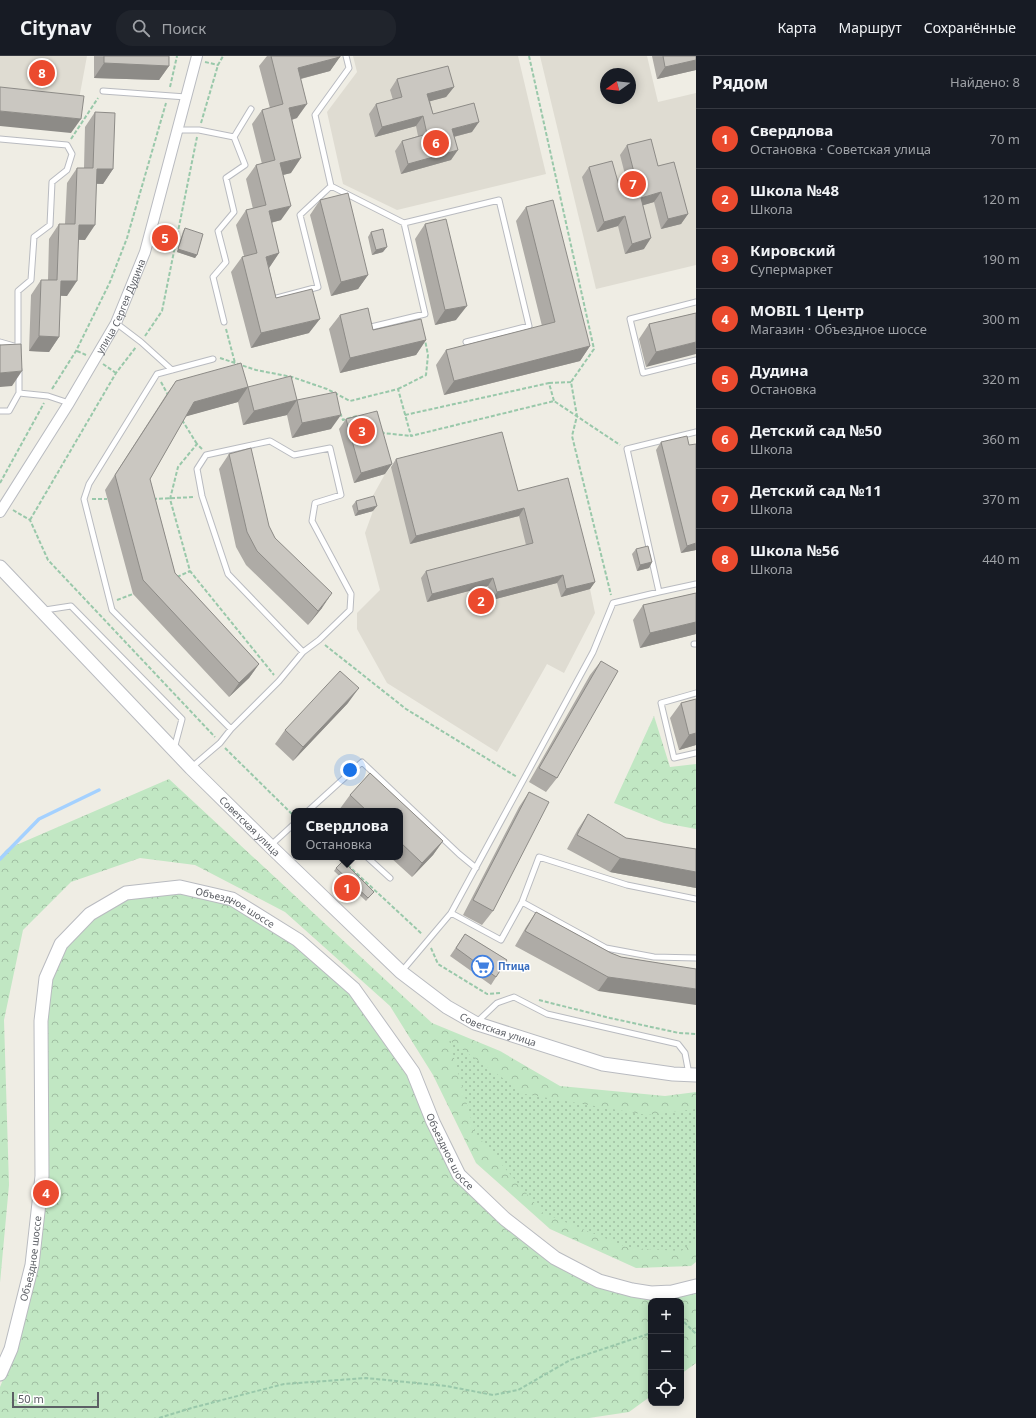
<!DOCTYPE html>
<html lang="ru">
<meta charset="utf-8">
<style>
:root{--surface:#171b24;--page:#20242c;--text:#f1f3f6;--muted:#9ea1a6;--line:#363941;--accent:#eb4a2e}
body{margin:0;font-family:"Noto Sans",sans-serif;background:var(--page);color:var(--text)}
.controls{position:absolute;right:12px;bottom:12px;display:grid;overflow:hidden;border-radius:8px;box-shadow:0 2px 10px #0003}
.controls button{width:36px;height:36px;display:grid;place-items:center;padding:0;border:0;border-bottom:1px solid var(--line);background:var(--surface);color:var(--text);font:20px sans-serif}
.compass{position:absolute;left:600px;top:12px;width:36px;height:36px;border-radius:50%;background:var(--surface);box-shadow:0 2px 10px #0003;rotate:255deg}
.scale{position:absolute;left:12px;bottom:10px;width:87px;box-sizing:border-box;padding-left:4px;border:2px solid #5c5f65;border-top:0;font-size:11px;line-height:14px;white-space:nowrap;color:#5c5f65;-webkit-text-stroke:3px #fff;paint-order:stroke}
.you{position:absolute;left:350px;top:714px;width:14px;height:14px;margin:-10px;border:3px solid #fff;border-radius:50%;background:#1a73e8;box-shadow:0 0 0 6px #1a73e833}
.badge{display:grid;place-items:center;width:26px;height:26px;border-radius:50%;background:var(--accent);color:#fff;font-size:13px;font-weight:700}
.pin{position:absolute;translate:-50% -50%;border:2px solid #fff;box-shadow:0 1px 4px #0006}
.popup{position:absolute;left:291px;top:752px;width:112px;height:52px;box-sizing:border-box;display:grid;place-content:center;border-radius:8px;background:var(--surface);filter:drop-shadow(0 1px 3px #0005);font-size:13px;white-space:nowrap;color:var(--muted)}
.popup b{font-size:15px;color:var(--text)}
.popup::after{content:'';position:absolute;left:50%;top:100%;margin-left:-8px;border:8px solid transparent;border-top-color:var(--surface)}
.list{margin:0;padding:0;list-style:none}
h2{display:flex;justify-content:space-between;align-items:center;height:52px;margin:0;padding:0 16px;font-size:17px}
h2 small{font-size:13px;font-weight:400;color:var(--muted)}
.list li{display:grid;grid-template-columns:26px 1fr auto;gap:12px;align-items:center;box-sizing:border-box;height:60px;padding:0 16px;border-top:1px solid var(--line)}
.list b{display:block;font-size:15px;white-space:nowrap}
.list p{margin:0;font-size:13px;white-space:nowrap;color:var(--muted)}
.list em{font-size:13px;font-style:normal;color:var(--muted)}
.icon{flex:none;width:22px;height:22px;fill:none;stroke:currentColor;stroke-width:2;stroke-linecap:round;stroke-linejoin:round}
.map{position:relative;flex:none;width:696px;height:1362px;overflow:hidden}
header{display:flex;align-items:center;gap:24px;box-sizing:border-box;height:56px;padding:0 20px;background:var(--surface);border-bottom:1px solid var(--line)}
header strong{font-size:19px}
nav{display:flex;gap:22px;margin-inline-start:auto;font-size:14px}
.search{width:280px;height:36px;background:var(--page);display:flex;align-items:center;gap:10px;box-sizing:border-box;padding:0 14px;border-radius:16px;color:var(--muted);font-size:15px}
main{display:flex}
aside{flex:1;background:var(--surface)}
.map>svg:first-child{display:block}
</style>
<header>
<strong>Citynav</strong>
<div class="search"><svg class="icon" aria-label="search" viewBox="0 0 24 24"><circle cx="10" cy="10" r="6"/><path d="M15 15l6 6"/></svg>Поиск</div>
<nav><a>Карта</a><a>Маршрут</a><a>Сохранённые</a></nav>
</header>
<main>
<div class="map">
<svg width="696" height="1362" viewBox="0 0 696 1362">
<defs>
<pattern id="forest-crowns" width="20" height="18" patternUnits="userSpaceOnUse"><rect width="20" height="18" fill="#c1e7c3"/><path d="M2 6a3 3 0 1 1 6 0M12 15a3 3 0 1 1 6 0" fill="none" stroke="#a0bea2"/></pattern>
<pattern id="park-dots" width="8" height="8" patternUnits="userSpaceOnUse"><rect width="8" height="8" fill="#c1e7c3"/><path d="M2 2h.1M6 6h.1" fill="none" stroke="#a0bea2" stroke-width="1.8" stroke-linecap="round"/></pattern>
</defs>
<rect width="100%" height="100%" fill="#efede4"/>
<!-- education -->
<path fill="#dfdcd2" fill-rule="evenodd" d="M0,0h87l-8,43 -79,-10z
M353,0h165l28,118 -149,36 -54,-26 -16,-72 30,-40z
M540,0h107l11,46 38,-9v172l-100,24zM606,18h24v24h-24z
M391,411l121,31 78,91 5,24 -31,60 -17,-9 -50,88 -110,-69 -30,-54v-16l23,-23 -15,-57 8,-22 -3,-10 15,-27z"/>
<!-- forest -->
<path fill="url(#forest-crowns)" d="M654,660l16,51 26,-3v65l-32,-6 -50,-20z
M169,723l263,244 68,28 60,35 105,10 31,-4v170l-5,4 -55,2 -86,-39 -74,-66 -43,-88 -43,-69 -105,-94 -90,-47 -55,-7 -69,24 -48,48 -19,90 5,165 -9,98v-426l7,-8z
M176,836l55,11 63,39 54,45 60,85 48,105 96,82 90,36 54,-7v75l-15,11v-73h-30v95l-22,16 -40,6h-589v-31l15,-37 21,-84 12,-87 -3,-73 4,-128 16,-31 26,-29 34,-21z"/>
<!-- park -->
<path fill="url(#park-dots)" d="M449,984l76,54 122,21 49,-6v132l-15,10 -52,-3 -86,-35 -68,-80z"/>
<g fill="none" stroke-linecap="round" stroke-linejoin="round">
<!-- stream -->
<path stroke="#a4d1ff" stroke-width="3.5" d="M0,803l39,-40 60,-29"/>
<defs>
<path id="service" d="M103,35l83,6
M177,74h22l35,7 11,28 -19,13 8,34 -16,19 8,31 -13,15 11,45
M234,81l17,-28
M0,83l67,6 5,9 -5,16 -15,12 -2,43 -16,12 -3,43 -13,11v59
M331,130l73,37 21,91 -54,13
M404,167l95,-23 30,126 -63,16
M273,243l45,-12 -18,-72 31,-29 -16,-71 34,-47 -3,-12
M696,246l-66,17 13,54 53,-13
M116,267l25,19 31,28
M0,286l14,4
M213,303l-56,15 -68,110 -5,15 28,111 119,119
M19,337l29,3 21,7
M0,355h9l10,-18v-23
M659,536l-32,-143 69,-17
M45,554l26,-4 111,113 -8,30
M694,588h2
M696,637l-35,10 13,55 22,-5
M192,711l28,-24 11,-14 48,-48 24,-29 16,-12 31,-30 1,-16 -39,-73 3,-18 26,-8 -11,-47 -36,7 -24,-14 -64,14 -9,14 5,27 26,78 75,78
M308,755l54,-49 97,92 17,14
M271,789l23,-21
M367,801l23,21
M522,846l84,46 48,9 42,1
M451,857l50,27 21,-38 17,-45 88,28 69,14
M402,915l49,-58 142,-261 20,-49 46,-11 37,-8
M477,966l20,-19 17,-6 33,17 131,30 7,9 4,21"/>
<g id="minor">
<path id="s1" d="M0,456l69,-109 47,-80 29,-71 52,-196"/>
</g>
<g id="tertiary">
<path id="s2" d="M0,511l191,201 79,78 131,126 46,35 28,16 128,41 70,10 23,1"/>
<path id="s3" d="M0,1318l11,-25 21,-84 10,-89 -1,-155 5,-43 15,-34 29,-30 36,-21 54,-6 52,12 66,41 56,49 59,83 20,50 26,53 46,44 50,39 44,23 33,9 19,3 21,-1 24,-6"/>
</g>
</defs>
<!-- service casing -->
<use href="#service" stroke="#b9bbc0" stroke-width="7"/>
<!-- minor casing -->
<use href="#minor" stroke="#b9bbc0" stroke-width="12"/>
<!-- tertiary casing -->
<use href="#tertiary" stroke="#b9bbc0" stroke-width="15"/>
<!-- path -->
<path stroke="#99c8aa" stroke-width="2" stroke-dasharray="4 2" stroke-linecap="butt" d="M529,0l65,293 -23,33 6,34 -5,20 39,159
M205,6l13,3
M170,31l7,-31
M201,67l17,-58 5,-9
M71,83l27,-41
M226,273l9,34
M145,280l17,-25 35,-174
M77,295l9,4
M220,302l36,12 36,7 35,12 23,12 48,-12 13,47 143,-35 66,44
M103,308l13,9
M161,326l7,13
M549,327l22,-1
M52,333l24,-38 34,-69 17,-44 39,-135
M398,333l28,-14 2,-20 -3,-15
M340,357l3,7 14,-4
M405,359l144,-32 5,18
M182,364l15,24
M382,375l1,2 28,3
M202,393l-5,-5 -19,23 -8,32 20,72 84,104
M0,427l44,-80
M92,443h15
M153,443l42,-2
M13,454l17,10 18,40 167,177
M30,464l86,-147 20,-26
M177,521l13,-6
M117,544l16,-6
M325,589l81,64 111,68
M225,692l69,68
M339,801l83,77
M431,892l7,16 49,30 13,-1
M539,944l71,18 69,15 17,1
M681,1261l1,3 14,14
M159,1362l36,-11 89,-23 82,-6 80,8 47,9 25,-5 52,-30 81,-27"/>
<!-- service -->
<use href="#service" stroke="#fff" stroke-width="5"/>
<!-- minor -->
<use href="#minor" stroke="#fff" stroke-width="10"/>
<!-- tertiary -->
<use href="#tertiary" stroke="#fff" stroke-width="13"/>
</g>
<!-- wall -->
<path fill="#aeaba6" d="M94,0h75v10l-10,14 -65,-2z
M267,0h73l-10,15 -29,8 -4,39 -5,2 -1,53 -8,2 -2,45 -10,3 8,30 -10,15 7,30 33,35 -58,15 -20,-76 11,-15 2,-1 -8,-31 10,-15 7,-1 -7,-30 10,-14 6,-1 -10,-40 10,-14 8,-2 -11,-42z
M652,0h44v14l-39,9z
M397,23l57,8 -8,10 -16,4 3,13 39,18 -18,5 -3,23 -50,14 -6,-23 7,-10 16,-5 -2,-10 -41,11 -6,-23 7,-10 17,-4 -3,-10z
M95,56l18,57 -10,15h-7l-11,56h-6l-12,56h-7l-1,41 -10,15 -20,-1 2,-56 10,-15h7l1,-41 10,-15h6l2,-41 10,-15h7l1,-41z
M627,89l31,21 30,48 -7,10 -20,5 -7,-27 -11,3 1,44 -19,5 -7,-28 -21,6 -15,-55 7,-10 31,22 8,-3 -8,-31z
M320,144l48,75 -10,14 -27,7 -21,-81z
M526,151l64,139 -10,15 -136,34 -8,-30 10,-15 96,-24 -26,-105z
M425,168l31,96 -21,5 -20,-86z
M185,172l12,27 -2,3 -18,-6 6,-21z
M371,176l12,20 -11,3 -4,-18z
M696,257l-50,54 -7,-28 10,-15z
M340,259l33,15 53,10 -10,15 -76,18 -11,-44z
M176,325l72,6 49,13 34,29 -39,9 -5,-23 -44,10 -5,-23 -52,14 -36,63 25,94 84,91 -10,14 -20,19 -96,-103 -28,-104 61,-95z
M346,363l39,55 -31,9 -15,-54z
M661,386l28,3 7,105 -15,3 -25,-103z
M229,398l40,72 6,12 47,70 -14,17 -62,-60 -10,-18 -17,-78z
M396,403l122,32 77,91 -5,7 -29,8 -4,-14 -65,17 -4,-14 -61,16 -6,-24 5,-7 100,-26 -7,-29 -109,28 -19,-77z
M356,445l17,10 -18,5 -3,-10z
M636,493l16,13 -3,6 -12,3 -5,-17z
M696,537v41l-56,14 -7,-28 10,-15z
M601,605l-44,117 -11,14 -17,-10 61,-107z
M696,643v46l-17,5 -9,-32 11,-15z
M348,647l-55,58 -18,-17 10,-14z
M370,717l73,68 -10,14 -21,22 -22,-20h10v-46h-59l-2,-1 11,-15z
M529,736l-36,119 -11,14 -19,-10 56,-108z
M588,758l38,24 70,11v39l-86,-16 -43,-23 11,-20z
M336,812l38,24 -8,9 -32,-30z
M536,856l75,41 10,4 75,12 -98,22 -83,-45 11,-19z
M465,878l42,26 -16,25 -41,-29z"/>
<!-- shaded-wall -->
<path fill="#8d8b87" d="M340,1l-10,14 -42,11 10,-14z
M696,4v10l-39,9 8,-12z
M104,7l65,3 -10,14 -65,-2z
M454,31l-8,10 -26,7 7,-10z
M307,48l-10,14 -18,5 10,-15z
M0,55l81,8 -10,14 -71,-7z
M423,60l-7,10 -41,11 7,-10z
M479,66l-7,10 -27,7 7,-10z
M458,94l-7,10 -50,14 7,-10z
M301,102l-10,15 -21,5 10,-15z
M97,113h16l-10,15 -16,-1z
M661,136l-7,10 -20,6 7,-10z
M291,150l-10,14 -23,6 11,-15z
M688,158l-7,10 -20,5 7,-10z
M625,160l-7,10 -21,6 7,-10z
M79,169h16l-10,15 -16,-1z
M651,182l-7,11 -19,5 7,-10z
M387,191l-4,5 -11,3 4,-5z
M178,193l19,6 -2,3 -18,-6z
M279,197l-10,15 -3,-11z
M368,219l-10,14 -27,7 10,-14z
M61,225h16l-10,15 -16,-1z
M467,250l-11,14 -21,5 10,-15z
M320,263l-11,14 -58,15 10,-15z
M39,280l20,1 -10,15 -20,-1z
M426,284l-10,15 -76,18 10,-15z
M696,286v12l-50,13 10,-15z
M590,290l-10,15 -136,34 10,-14z
M22,315l-10,15 -12,1v-14z
M248,331l-10,15 -54,15 10,-15z
M297,344l-10,15 -44,10 11,-14z
M341,359l-10,14 -39,9 10,-15z
M392,408l-7,10 -31,9 7,-10z
M377,450l-4,5 -18,5 3,-5z
M524,452l-5,8 -109,28 6,-8z
M696,487v7l-15,3 6,-7z
M652,506l-3,6 -12,3 3,-6z
M563,519l-6,8 -65,17 5,-8z
M493,522l-5,8 -61,16 5,-8z
M595,526l-5,7 -29,8 5,-8z
M332,537l-10,15 -14,17 10,-14z
M696,566v12l-56,14 10,-15z
M259,608l-10,14 -20,19 10,-14z
M359,632l-11,15 -55,58 10,-14z
M696,677v12l-17,5 10,-15z
M443,785l-10,14 -21,22 10,-14z
M620,802l76,14v16l-86,-16z
M608,921l88,12v16l-98,-14z"/>
<!-- building -->
<path fill="#cac7c1" stroke="#8d8b87" d="M104,0h65v10l-65,-3z
M271,0h69v1l-42,11 9,36 -18,4 12,50 -21,5 11,43 -22,5 10,42 -13,4 10,41 36,-9 8,30 -59,14 -19,-76 15,-4 -11,-43 20,-5 -10,-40 19,-5 -13,-50 21,-6z
M663,0h33v4l-31,7z
M448,10l6,21 -27,7 6,20 41,-11 5,19 -27,7 6,21 -50,14 -6,-23 25,-7 -4,-18 -41,11 -6,-23 26,-7 -5,-18z
M0,31l84,9 -3,23 -81,-8z
M95,56l20,1 -2,56h-16l-2,56h-16l-2,56h-16l-2,56 -20,-1 2,-56h16l2,-56h16l2,-56h16z
M651,83l7,27 16,-4 14,52 -20,5 -7,-27 -20,6 10,40 -19,6 -7,-28 -21,6 -15,-55 23,-6 8,28 17,-5 -10,-39z
M348,137l20,82 -27,7 -21,-82z
M553,144l37,146 -136,35 -8,-31 109,-28 -29,-115z
M446,163l21,87 -22,4 -20,-86z
M185,172l18,6 -6,21 -19,-6z
M383,173l4,18 -11,3 -5,-18z
M368,252l5,22 48,-11 5,21 -76,18 -10,-43z
M696,257v29l-40,10 -7,-28z
M21,288l1,27 -22,2v-28z
M241,307l7,24 -54,15 -44,77 25,94 84,91 -20,19 -96,-103 -28,-105 61,-94z
M291,320l6,24 -43,11 -6,-24z
M336,336l5,23 -39,8 -5,-23z
M377,355l15,53 -31,9 -15,-54z
M502,376l16,59 50,-13 27,104 -29,7 -3,-14 -66,17 -4,-14 -61,16 -6,-23 107,-28 -9,-35 -108,28 -20,-77z
M687,380l2,9 7,-1v99l-9,3 -26,-104z
M251,392l18,78 6,12 57,55 -14,18 -61,-60 -10,-19 -18,-78z
M374,440l3,10 -19,5 -2,-10z
M648,490l4,16 -12,3 -4,-16z
M696,537v29l-46,11 -7,-28z
M601,605l17,10 -61,107 -18,-10z
M340,615l19,17 -56,59 -18,-17z
M696,643v34l-7,2 -8,-32z
M370,717l73,68 -21,22 -22,-21v-31h-33l-17,-16z
M529,736l20,10 -56,109 -20,-11z
M588,758l38,24 70,11v23l-76,-14 -43,-23z
M343,805l31,31 -6,6 -32,-30z
M536,856l75,41 10,4 75,12v20l-88,-12 -83,-46z
M465,878l42,26 -11,17 -40,-29z"/>
<!-- icons -->
<defs>
<symbol id="supermarket-ring" viewBox="-11 -11 22 22"><circle r="9.5" fill="#fff" stroke="#3f7fe0" stroke-width="1.5"/><path d="M-6-5.5h2.5l.6 2H6L4.5 2H-2.5L-4.4-4H-6ZM-1.5 3.2a1.3 1.3 0 1 0 .1 0ZM3 3.2a1.3 1.3 0 1 0 .1 0Z" fill="#3f7fe0"/></symbol>
</defs>
<g fill-rule="evenodd">
<use href="#supermarket-ring" x="470" y="898" width="25" height="25"/>
</g>
<g text-anchor="middle" stroke-width="3" stroke-linejoin="round" paint-order="stroke">
<!-- street labels -->
<g font-size="10" fill="#5c5f65" stroke="#fff">
<text dy="4" stroke="none"><textPath href="#s1" startOffset="239">улица Сергея Дудина</textPath></text>
<text dy="4" stroke="none"><textPath href="#s2" startOffset="360">Советская улица</textPath></text>
<text dy="4" stroke="none"><textPath href="#s3" startOffset="636">Объездное шоссе</textPath></text>
<text dy="4" stroke="none"><textPath href="#s2" startOffset="684">Советская улица</textPath></text>
<text dy="4" stroke="none"><textPath href="#s3" startOffset="972">Объездное шоссе</textPath></text>
<text dy="4" stroke="none"><textPath href="#s3" startOffset="120">Объездное шоссе</textPath></text>
</g>
<!-- shop labels -->
<g font-size="10" font-weight="bold" fill="#366cbe" stroke="#fff" text-anchor="start">
<text x="498" y="914">Птица</text>
</g>
</g>
</svg>
<div class="controls">
<button>+</button>
<button>−</button>
<button><svg class="icon" aria-label="locate" viewBox="0 0 24 24"><circle cx="12" cy="12" r="6"/><path d="M12 2v4M12 18v4M2 12h4M18 12h4"/></svg></button>
</div>
<svg class="compass" viewBox="-18 -18 36 36"><path d="M0-13l5 13h-10z" fill="#e53935"/><path d="M0 13l5-13h-10z" fill="#9ea1a6"/></svg>
<div class="scale">50 m</div>
<div class="you"></div>
<div class="pin badge" style="left:347px;top:832px">1</div>
<div class="popup"><b>Свердлова</b>Остановка</div>
<div class="pin badge" style="left:481px;top:545px">2</div>
<div class="pin badge" style="left:362px;top:375px">3</div>
<div class="pin badge" style="left:46px;top:1137px">4</div>
<div class="pin badge" style="left:165px;top:182px">5</div>
<div class="pin badge" style="left:436px;top:87px">6</div>
<div class="pin badge" style="left:633px;top:128px">7</div>
<div class="pin badge" style="left:42px;top:17px">8</div>
</div>
<aside>
<h2>Рядом<small>Найдено: 8</small></h2>
<ul class="list">
<li><span class="badge">1</span><div><b>Свердлова</b><p>Остановка · Советская улица</p></div><em>70 m</em></li>
<li><span class="badge">2</span><div><b>Школа №48</b><p>Школа</p></div><em>120 m</em></li>
<li><span class="badge">3</span><div><b>Кировский</b><p>Супермаркет</p></div><em>190 m</em></li>
<li><span class="badge">4</span><div><b>MOBIL 1 Центр</b><p>Магазин · Объездное шоссе</p></div><em>300 m</em></li>
<li><span class="badge">5</span><div><b>Дудина</b><p>Остановка</p></div><em>320 m</em></li>
<li><span class="badge">6</span><div><b>Детский сад №50</b><p>Школа</p></div><em>360 m</em></li>
<li><span class="badge">7</span><div><b>Детский сад №11</b><p>Школа</p></div><em>370 m</em></li>
<li><span class="badge">8</span><div><b>Школа №56</b><p>Школа</p></div><em>440 m</em></li>
</ul>
</aside>
</main>
